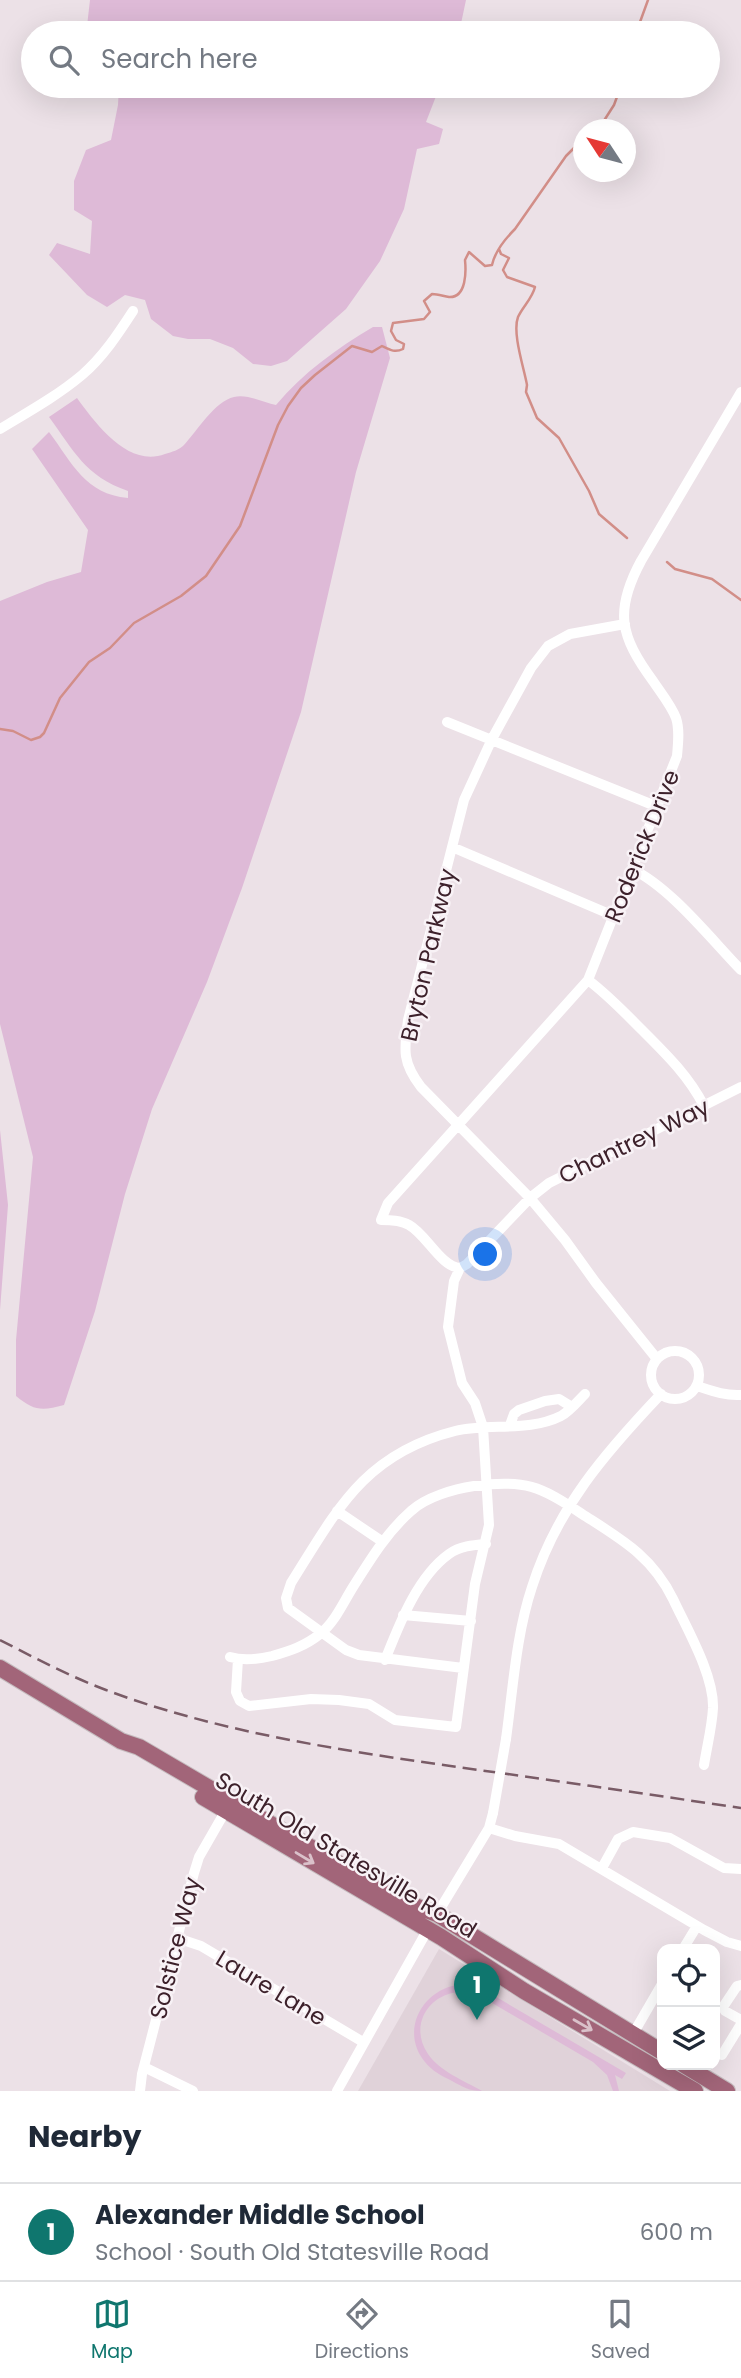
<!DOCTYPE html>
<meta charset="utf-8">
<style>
:root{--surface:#fff;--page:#f6f6f7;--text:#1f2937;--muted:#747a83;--line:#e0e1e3;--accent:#0f766e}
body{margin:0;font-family:Poppins,sans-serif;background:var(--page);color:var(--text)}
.controls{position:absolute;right:21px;bottom:21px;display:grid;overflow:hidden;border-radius:14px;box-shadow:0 7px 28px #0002}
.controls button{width:63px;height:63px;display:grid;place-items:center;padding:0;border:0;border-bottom:2px solid var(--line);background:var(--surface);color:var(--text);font:35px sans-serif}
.compass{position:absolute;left:573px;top:119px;width:63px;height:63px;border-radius:50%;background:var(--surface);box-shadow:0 7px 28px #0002;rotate:306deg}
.you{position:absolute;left:486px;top:1255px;width:24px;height:24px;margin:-18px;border:5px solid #fff;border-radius:50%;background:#1a73e8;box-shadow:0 0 0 10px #1a73e833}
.badge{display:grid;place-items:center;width:46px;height:46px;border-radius:50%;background:var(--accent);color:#fff;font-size:23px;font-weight:700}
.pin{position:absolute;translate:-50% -58px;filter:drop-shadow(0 2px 4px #0008)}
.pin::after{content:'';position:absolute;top:37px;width:24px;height:21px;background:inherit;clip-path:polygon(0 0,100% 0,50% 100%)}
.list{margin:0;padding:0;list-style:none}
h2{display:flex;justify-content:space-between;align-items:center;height:91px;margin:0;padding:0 28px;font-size:30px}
h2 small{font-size:23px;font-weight:400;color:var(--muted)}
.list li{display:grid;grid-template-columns:46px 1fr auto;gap:21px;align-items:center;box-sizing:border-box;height:98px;padding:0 28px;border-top:2px solid var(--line)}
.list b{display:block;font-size:26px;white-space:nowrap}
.list p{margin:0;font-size:23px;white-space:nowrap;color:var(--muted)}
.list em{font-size:23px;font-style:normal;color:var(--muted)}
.icon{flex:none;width:38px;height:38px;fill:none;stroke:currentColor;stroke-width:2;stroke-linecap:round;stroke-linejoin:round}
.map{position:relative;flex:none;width:741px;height:2091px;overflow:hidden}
.search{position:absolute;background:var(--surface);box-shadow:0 7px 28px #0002;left:21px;right:21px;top:21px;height:77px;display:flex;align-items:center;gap:18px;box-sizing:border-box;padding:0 24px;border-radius:38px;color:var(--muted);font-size:26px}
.sheet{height:189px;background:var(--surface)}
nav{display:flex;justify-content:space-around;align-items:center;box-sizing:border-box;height:98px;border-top:2px solid var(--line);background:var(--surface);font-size:19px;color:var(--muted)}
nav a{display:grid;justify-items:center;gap:4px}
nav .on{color:var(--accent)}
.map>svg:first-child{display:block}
</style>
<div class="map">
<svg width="741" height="2091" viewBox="0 0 741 2091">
<rect width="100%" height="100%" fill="#ece1e7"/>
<!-- built -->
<path fill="#e0d2d9" d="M439,1949l231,142h-312z"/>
<!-- green -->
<path fill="#debad7" d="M90,0h376l-7,33h-365l-7,-7z
M119,86h321l-14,36 17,7 -4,15 -22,5 -13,60 -24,52 -34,48 -59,52 -16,5 -18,-2 -20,-16 -23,-9h-22l-15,-3 -22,-17 -6,-19 -20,-5 -18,12 -20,-12 -38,-40 8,-12 33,11 2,-33 -18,-11v-29l12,-31 25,-10 7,-35z
M373,327h9l8,31 -34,114 -55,240 -59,176 -35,94 -55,127 -27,85 -30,117 -31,94c-22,6 -30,6 -48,-9v-56l17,-183 -33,-133v-423l47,-19 34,-10 7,-42 -56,-81 17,-17c24,32 36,62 79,66v-7c-43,-15 -54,-40 -79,-74l28,-19c19,26 51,70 88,56 7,-2 14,-4 19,-9 13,-14 31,-44 50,-48 13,-3 29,5 42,8 28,-33 60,-56 97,-78z
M0,1130l8,75 -8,105z
M457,1985h15l14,6 140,82 -4,6 -7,-4 4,16h-6l-6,-16 -14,-13 -111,-65c-38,-19 -79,20 -54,57 11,17 37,27 54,37 -13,0 -19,-4 -30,-10 -10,-5 -20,-10 -27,-19 -25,-30 -4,-71 32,-77z"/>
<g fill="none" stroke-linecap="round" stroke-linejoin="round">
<!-- stream -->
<path stroke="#d28e88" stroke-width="2.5" d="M636,33l12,-33
M598,130l16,-25 7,-19
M499,249l2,5 8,4 -6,12 4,7 28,10c-3,12 -12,19 -17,30 -6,16 6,51 9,68l-1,7 11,26 22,20 30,53 10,23 28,24
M667,562l8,7 37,10 29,21
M0,729l13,2 18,9 9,-3 4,-4 16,-35 29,-36 21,-14 24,-25 47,-27 25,-20 34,-50 38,-101 10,-19 13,-18 14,-13 37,-29 20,6 10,-6c8,4 13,7 21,3l1,-5 -8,-4 -5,-9 2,-8 31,-4 6,-7 -6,-11 8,-7c6,0 11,2 17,3 18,1 17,-27 16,-37l4,-8 16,14 7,-1c3,-14 13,-26 23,-36l51,-73 8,-8 10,-3"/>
<defs>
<path id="primary" d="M0,1668l121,73 18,6 265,155 33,12 225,138
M203,1797l238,140 83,54 171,100
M684,2065l43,26"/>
</defs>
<!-- primary casing -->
<use href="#primary" stroke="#c5bcbf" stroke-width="18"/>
<!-- minor -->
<path stroke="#fff" stroke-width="10" d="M741,392l-100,169c-27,50 -21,75 12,120 8,12 18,24 23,37 4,12 2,26 1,38l-89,224 -200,223 -7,17c9,0 20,0 28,5 17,9 32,42 51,43l7,-4 63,-66 19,-15 192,-96
M0,429c28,-17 57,-33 82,-54 21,-18 36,-41 51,-64
M625,624l-55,10 -22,12 -17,22 -39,71 -28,61 -56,220c-4,30 -6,42 13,67l109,111 35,42 31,43 61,76
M447,722l211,85
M452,847l162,69
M632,869c39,19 78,69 109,101
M588,980c20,15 36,32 53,49 24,24 47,46 63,77
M651 1375a24 24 0 1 1 48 0a24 24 0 1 1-48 0Z
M697,1386c15,5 28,10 44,9
M510,1425l4,-11 5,-4 26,-9 14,-2 13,8
M337,1511l46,31
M403,1615l68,6
M230,1657c13,4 29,2 42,-1 18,-5 33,-10 48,-22 15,-12 23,-31 33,-47 17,-27 34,-55 58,-76 15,-14 43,-22 63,-25 50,-7 67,0 108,28 39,25 70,42 91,85 14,30 41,76 40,109 -1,19 -6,38 -9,57
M238,1659l-2,33 4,9 9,5 62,-7 28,1 30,4 26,16 61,7 19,-143 14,-59 -6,-98 -8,-24 -13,-20 -14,-56 6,-46 6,-13
M385,1660c14,-35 32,-83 64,-106 11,-8 24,-9 37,-10
M463,1668l-104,-13 -13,-5 -58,-42 -2,-10 5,-15c46,-73 73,-129 164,-152 35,-8 74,1 106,-15 9,-5 17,-15 24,-22
M506,1739c7,-50 10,-104 26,-152 25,-79 73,-134 129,-193
M489,1828l26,8 44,8 145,86 23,12 14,4
M602,1868l16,-29 15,-7 37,6 54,30 17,1
M437,1914l52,-86 4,-15
M177,1938l24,8 162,96
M683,1949l14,-23
M741,1985l-4,1 -14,21 2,4 16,9
M633,2034l29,-50
M722,2055l19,-31
M144,2067l49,24
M140,2091l2,-17 52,-201 5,-16 27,-47
M337,2091l91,-162"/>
<!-- primary -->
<use href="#primary" stroke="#a26579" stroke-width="16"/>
<!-- rail -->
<path stroke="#795b66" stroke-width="2.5" stroke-dasharray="14 7" stroke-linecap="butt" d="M0,1640c35,18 69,36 106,50 112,42 233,60 351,77 95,13 189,27 284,41"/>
<!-- minor-bridge -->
<path stroke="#fff" stroke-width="10" d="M493,1813l13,-74"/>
</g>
<!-- one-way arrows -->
<defs><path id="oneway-shaft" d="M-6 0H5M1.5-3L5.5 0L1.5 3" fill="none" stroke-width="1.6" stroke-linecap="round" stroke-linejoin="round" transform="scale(1.75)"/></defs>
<g stroke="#dac1ca">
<use href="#oneway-shaft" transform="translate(305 1858) rotate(31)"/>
<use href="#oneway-shaft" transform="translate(583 2025) rotate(30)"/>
</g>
<g text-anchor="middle" stroke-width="5" stroke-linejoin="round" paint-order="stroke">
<!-- street labels -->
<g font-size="23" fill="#3d212b" stroke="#f8f2f6">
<text transform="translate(642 846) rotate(-68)" y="8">Roderick Drive</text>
<text transform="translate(428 955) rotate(-77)" y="8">Bryton Parkway</text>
<text transform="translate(634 1141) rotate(-26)" y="8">Chantrey Way</text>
<text transform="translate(346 1855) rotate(31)" y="8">South Old Statesville Road</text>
<text transform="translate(175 1948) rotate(-76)" y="8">Solstice Way</text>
<text transform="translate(271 1988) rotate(31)" y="8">Laure Lane</text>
</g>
</g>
</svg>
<div class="controls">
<button><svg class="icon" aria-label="locate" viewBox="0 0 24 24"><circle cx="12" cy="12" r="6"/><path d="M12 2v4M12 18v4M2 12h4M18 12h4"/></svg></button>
<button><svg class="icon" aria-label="layers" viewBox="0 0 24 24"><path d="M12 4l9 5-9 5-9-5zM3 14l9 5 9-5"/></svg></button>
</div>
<svg class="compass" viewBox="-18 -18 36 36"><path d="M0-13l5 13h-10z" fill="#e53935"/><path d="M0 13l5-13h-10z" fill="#747a83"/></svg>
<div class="you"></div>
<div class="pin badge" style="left:477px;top:2020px">1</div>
<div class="search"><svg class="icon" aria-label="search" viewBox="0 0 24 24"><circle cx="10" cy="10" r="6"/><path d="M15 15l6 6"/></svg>Search here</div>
</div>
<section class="sheet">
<h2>Nearby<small></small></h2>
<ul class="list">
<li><span class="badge">1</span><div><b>Alexander Middle School</b><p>School · South Old Statesville Road</p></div><em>600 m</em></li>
</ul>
</section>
<nav>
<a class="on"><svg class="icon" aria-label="map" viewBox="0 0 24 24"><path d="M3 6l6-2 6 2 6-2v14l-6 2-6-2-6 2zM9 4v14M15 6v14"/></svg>Map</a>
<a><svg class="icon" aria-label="directions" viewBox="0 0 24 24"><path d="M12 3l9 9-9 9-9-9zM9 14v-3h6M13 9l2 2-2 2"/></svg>Directions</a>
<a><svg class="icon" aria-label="saved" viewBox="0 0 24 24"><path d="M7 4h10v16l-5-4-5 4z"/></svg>Saved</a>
</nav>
